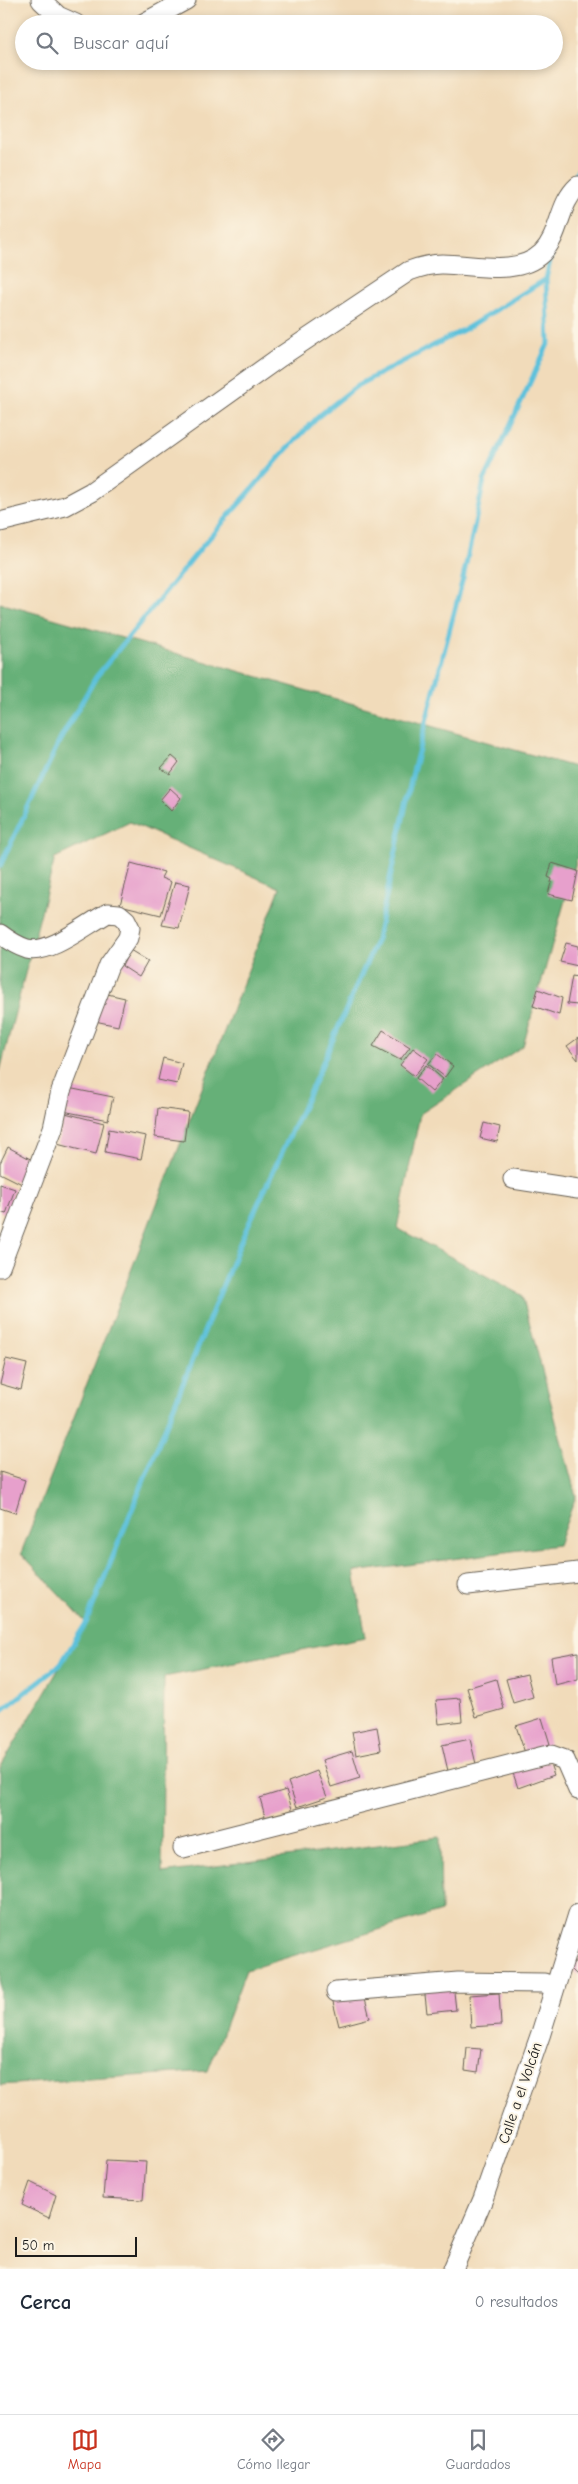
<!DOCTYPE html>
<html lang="es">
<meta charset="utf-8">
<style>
:root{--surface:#fff;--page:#f6f6f7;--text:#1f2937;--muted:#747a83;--line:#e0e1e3;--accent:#c8321e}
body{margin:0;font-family:"Comic Neue",sans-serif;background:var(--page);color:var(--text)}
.scale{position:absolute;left:15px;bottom:12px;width:122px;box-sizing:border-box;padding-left:5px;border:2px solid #1c1c1c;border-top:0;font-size:14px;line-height:18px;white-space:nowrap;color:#1c1c1c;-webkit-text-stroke:4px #fcf5e5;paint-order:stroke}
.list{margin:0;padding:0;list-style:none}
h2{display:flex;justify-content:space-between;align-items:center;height:65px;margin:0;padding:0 20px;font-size:21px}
h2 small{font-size:16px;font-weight:400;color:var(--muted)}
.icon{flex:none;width:28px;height:28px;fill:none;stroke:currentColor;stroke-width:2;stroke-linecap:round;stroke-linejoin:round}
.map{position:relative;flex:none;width:578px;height:2269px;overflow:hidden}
.search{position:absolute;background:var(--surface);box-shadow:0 2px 8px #0003;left:15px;right:15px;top:15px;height:55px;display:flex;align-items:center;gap:12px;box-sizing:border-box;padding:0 18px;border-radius:28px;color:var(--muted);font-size:19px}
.sheet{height:145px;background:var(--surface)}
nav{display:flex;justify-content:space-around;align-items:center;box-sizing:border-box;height:70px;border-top:1px solid var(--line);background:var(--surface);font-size:14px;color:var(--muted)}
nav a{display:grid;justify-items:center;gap:2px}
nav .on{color:var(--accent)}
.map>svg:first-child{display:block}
</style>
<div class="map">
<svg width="578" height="2269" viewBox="0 0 578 2269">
<rect width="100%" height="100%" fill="#fcf5e5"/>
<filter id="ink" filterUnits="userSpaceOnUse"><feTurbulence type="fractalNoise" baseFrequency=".02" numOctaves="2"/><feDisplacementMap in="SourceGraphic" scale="10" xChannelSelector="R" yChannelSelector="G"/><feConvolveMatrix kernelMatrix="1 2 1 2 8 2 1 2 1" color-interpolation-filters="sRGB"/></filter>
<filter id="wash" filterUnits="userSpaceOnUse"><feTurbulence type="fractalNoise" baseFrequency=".0096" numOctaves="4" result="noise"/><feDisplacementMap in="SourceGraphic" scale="20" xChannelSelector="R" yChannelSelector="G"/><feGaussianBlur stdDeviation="1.12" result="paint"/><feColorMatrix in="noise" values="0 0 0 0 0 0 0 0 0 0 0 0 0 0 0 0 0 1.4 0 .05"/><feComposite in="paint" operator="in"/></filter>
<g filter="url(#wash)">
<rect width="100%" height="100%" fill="#f1dbba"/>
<!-- forest -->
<path fill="#66b078" stroke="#41664a" d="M0,603l578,165v87l-55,191 -103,68 -23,114 125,67 54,201 -18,49 -204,27 12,65 -202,40 -2,196 278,-36 1,74 -195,59 -38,101 -208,14v-317l86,-145 -65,-70 259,-665 -150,-66 -75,36 -55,213z"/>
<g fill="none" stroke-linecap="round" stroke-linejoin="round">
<!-- stream -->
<path stroke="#5dc1db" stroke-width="5" d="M573,183l5,-13
M0,866l60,-126 36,-63 109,-134 81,-93 34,-35 38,-30 109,-57 79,-49
M0,1712l60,-47 26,-42 154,-380 73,-158 64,-146 35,-163 51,-198 21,-97 65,-139 -3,-63 6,-28"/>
</g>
<g id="blocks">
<!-- building -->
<path fill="#e7a0cc" d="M172,756l7,6 -9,12 -9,-6z
M170,788l11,10 -10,13 -11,-11z
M131,863l33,9 -3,6 10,4 -10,33 -41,-10z
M552,863l26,8 -6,29 -24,-6 4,-15 -4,-2z
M175,882l15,3 -11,43 -17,-3z
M566,943l12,3v20l-18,-4z
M130,950l18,11 -9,16 -17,-11z
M572,976l6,1v28l-11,-1z
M538,989l24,9 -3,17 -26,-9z
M103,993l22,5 -7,28 -23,-5z
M383,1030l27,17 -10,13 -27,-14z
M578,1038v22l-11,-14z
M413,1048l15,11 -14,17 -14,-11z
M437,1054l16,12 -8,11 -17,-13z
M163,1058l19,5 -5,21 -19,-4z
M426,1065l17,14 -11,13 -16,-14z
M68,1088l45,9 -5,23 -45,-9z
M158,1108l30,4 -4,29 -29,-4z
M65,1113l39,10 -8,31 -39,-10z
M484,1123l16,4 -3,15 -17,-4z
M109,1129l37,7 -5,23 -36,-7z
M8,1147l26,14 -12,23 -22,-11v-10z
M0,1184l15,5 -9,25 -6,-2z
M6,1359l21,5 -6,26 -21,-6z
M0,1472l25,8 -10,33 -15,-5z
M578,1652v27l-23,6 -4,-28z
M527,1674l6,23 -20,6 -7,-24z
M496,1679l8,30 -28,8 -9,-29z
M460,1698l2,23 -23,3 -3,-24z
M542,1718l8,26 -25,9 -9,-27z
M377,1727l4,23 -25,5 -4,-23z
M470,1739l6,25 -28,7 -6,-26z
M352,1751l8,27 -29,9 -9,-27z
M549,1761l5,14 -36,13 -5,-15z
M317,1771l10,26 -30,10 -9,-25z
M286,1790l7,22 -27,8 -6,-22z
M578,1959v17l-9,-9z
M453,1983l3,27 -29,3 -3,-27z
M363,1990l7,28 -31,8 -7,-28z
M499,1993l2,32 -30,2 -2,-32z
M467,2048l14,1 -3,23 -13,-2z
M106,2160l40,2 -3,38 -40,-2z
M30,2182l26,13 -7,23 -27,-13z"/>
</g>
</g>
<g filter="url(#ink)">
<use href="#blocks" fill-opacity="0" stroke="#675f53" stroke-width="1"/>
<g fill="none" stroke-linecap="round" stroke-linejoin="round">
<defs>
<path id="minor" d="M41,0l17,16 18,8
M142,24l44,-24
M0,522l65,-16 26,-14 189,-135 129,-86c11,-4 21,-7 33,-7 32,0 75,13 100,-11 19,-19 16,-49 36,-67
M0,934c8,6 17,12 27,15 23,6 61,-26 81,-36l11,1 7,6 4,8 -2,10 -19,27 -48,126 -8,37 -53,139
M513,1179l65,10
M468,1585l110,-13
M183,1848l361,-92 7,-1 14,5 13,30
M336,1992l122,-10 86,1 10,4
M453,2269l30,-70 58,-166 37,-119"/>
</defs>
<!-- minor casing -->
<use href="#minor" stroke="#675f53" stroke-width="21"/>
<!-- minor -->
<use href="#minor" stroke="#fff" stroke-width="19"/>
</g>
</g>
<g text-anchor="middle" stroke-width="4" stroke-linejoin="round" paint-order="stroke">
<!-- street labels -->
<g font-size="15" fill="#1c1c1c" stroke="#fcf5e5">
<text transform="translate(520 2093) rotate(-71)" y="5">Calle a el Volcán</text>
</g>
</g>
</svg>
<div class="scale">50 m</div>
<div class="search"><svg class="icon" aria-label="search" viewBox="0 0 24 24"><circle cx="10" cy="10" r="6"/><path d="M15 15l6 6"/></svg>Buscar aquí</div>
</div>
<section class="sheet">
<h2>Cerca<small>0 resultados</small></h2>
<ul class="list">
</ul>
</section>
<nav>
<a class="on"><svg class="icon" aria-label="map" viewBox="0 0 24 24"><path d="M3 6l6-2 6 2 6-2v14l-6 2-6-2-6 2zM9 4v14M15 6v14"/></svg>Mapa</a>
<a><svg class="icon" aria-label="directions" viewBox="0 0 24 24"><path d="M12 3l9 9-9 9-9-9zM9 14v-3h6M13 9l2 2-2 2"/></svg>Cómo llegar</a>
<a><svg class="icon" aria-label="saved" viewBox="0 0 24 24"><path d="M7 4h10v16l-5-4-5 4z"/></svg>Guardados</a>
</nav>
